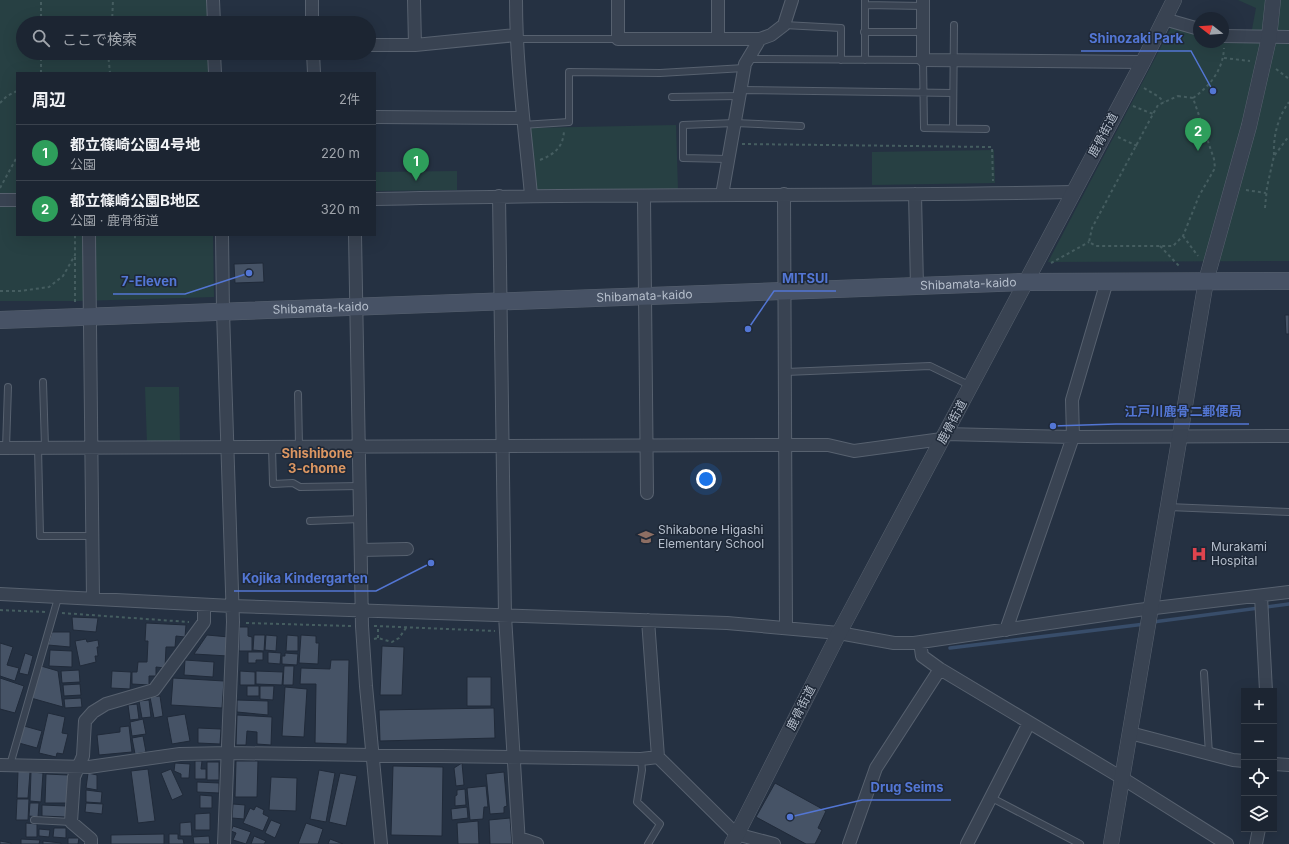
<!DOCTYPE html>
<html lang="ja">
<meta charset="utf-8">
<style>
:root{--surface:#1c2532;--page:#252d3a;--text:#f1f3f6;--muted:#a0a5ac;--line:#3a424d;--accent:#8ab7fd}
body{margin:0;font-family:Inter,"Noto Sans JP",sans-serif;background:var(--page);color:var(--text)}
.controls{position:absolute;right:12px;bottom:12px;display:grid;overflow:hidden;border-radius:0px;box-shadow:0 4px 16px #0002}
.controls button{width:36px;height:36px;display:grid;place-items:center;padding:0;border:0;border-bottom:1px solid var(--line);background:var(--surface);color:var(--text);font:20px sans-serif}
.compass{position:absolute;left:1193px;top:12px;width:36px;height:36px;border-radius:50%;background:var(--surface);box-shadow:0 4px 16px #0002;rotate:287deg}
.you{position:absolute;left:706px;top:479px;width:14px;height:14px;margin:-10px;border:3px solid #fff;border-radius:50%;background:#1a73e8;box-shadow:0 0 0 6px #1a73e833}
.badge{display:grid;place-items:center;width:26px;height:26px;border-radius:50%;background:var(--accent);color:#fff;font-size:13px;font-weight:700}
.pin{position:absolute;translate:-50% -33px;filter:drop-shadow(0 1px 2px #0008)}
.pin::after{content:'';position:absolute;top:21px;width:14px;height:12px;background:inherit;clip-path:polygon(0 0,100% 0,50% 100%)}
.list{margin:0;padding:0;list-style:none}
h2{display:flex;justify-content:space-between;align-items:center;height:52px;margin:0;padding:0 16px;font-size:17px}
h2 small{font-size:13px;font-weight:400;color:var(--muted)}
.list li{display:grid;grid-template-columns:26px 1fr auto;gap:12px;align-items:center;box-sizing:border-box;height:56px;padding:0 16px;border-top:1px solid var(--line)}
.list b{display:block;font-size:15px;white-space:nowrap}
.list p{margin:0;font-size:13px;white-space:nowrap;color:var(--muted)}
.list em{font-size:13px;font-style:normal;color:var(--muted)}
.icon{flex:none;width:22px;height:22px;fill:none;stroke:currentColor;stroke-width:2;stroke-linecap:round;stroke-linejoin:round}
.map{position:relative;flex:none;width:1289px;height:844px;overflow:hidden}
.search{position:absolute;background:var(--surface);box-shadow:0 4px 16px #0002;left:16px;top:16px;width:360px;height:44px;display:flex;align-items:center;gap:10px;box-sizing:border-box;padding:0 14px;border-radius:22px;color:var(--muted);font-size:15px}
.panel{position:absolute;background:var(--surface);box-shadow:0 4px 16px #0002;left:16px;top:72px;width:360px;height:164px;border-radius:0px}
.map>svg:first-child{display:block}
</style>
<div class="map">
<svg width="1289" height="844" viewBox="0 0 1289 844">
<rect width="100%" height="100%" fill="#253142"/>
<!-- green -->
<path fill="#274043" d="M0,0h209v23h-186v30h187l1,20h-194v162h196l1,62 -135,4h-79z
M1238,0h51v261l-241,1 125,-238 26,8v10l51,-2 6,-32z
M676,125l2,65 -147,3 -4,-65z
M994,150l1,33 -123,2v-33z
M457,171v19l-82,1v-19z
M145,387h34l1,57h-33z"/>
<g fill="none" stroke-linecap="round" stroke-linejoin="round">
<!-- stream -->
<path stroke="#384d6a" stroke-width="3.5" d="M1153,622l136,-18
M950,648l195,-24"/>
</g>
<!-- building -->
<path fill="#465366" stroke="#202a39" d="M263,263l1,19 -29,1 -1,-19z
M1285,315h4v19h-3z
M72,617l26,1 -2,14 -23,-2z
M146,623l40,2 -1,12 -9,-1 -1,11h-9l-1,21 -9,-1v9h-7v9l-17,-1v-12h5l1,-10h9l1,-21h-3z
M239,627h9v9l4,1v14h-13z
M52,632h18v15l-22,-2z
M207,635l22,2 -1,19 -34,-2z
M254,635h11l-1,16 -11,-1z
M266,635l11,1 -1,15 -11,-1z
M287,635l11,1v15h-12z
M301,635l15,1v7h3l-1,21 -19,-1z
M86,639l1,3 11,-2 1,7h-2l1,9h-3l1,6 -16,4 -5,-25z
M0,643l13,4 -6,18 12,3 -4,13 -15,-5z
M382,646l22,1 -2,48h-22z
M50,650l22,1v16l-23,-1z
M248,652h15v8h-7v3h-8z
M268,652l13,1 -1,11 -12,-1z
M25,653l8,3 -5,19 -9,-2z
M285,653l13,1 -1,11 -15,-1v-8h3z
M185,660l29,2 -1,15 -29,-2z
M331,660h18l-2,84 -32,-1 1,-59h-16l1,-16 29,1z
M41,666l17,5 5,36 -32,-9z
M284,666h10l-1,19h-10z
M79,670l1,12 -18,1 -1,-12z
M112,671l19,1 -1,17 -19,-1z
M240,671l15,1v13h-15z
M256,671l27,1 -1,13 -26,-1z
M467,677h24v29h-24z
M0,678l24,8 -9,27 -15,-4z
M173,678l51,3 -2,27 -51,-3z
M80,684l1,11 -17,1 -1,-11z
M247,686h12v10h-12z
M260,686h14l-1,14 -13,-1z
M285,687l22,2 -3,48 -22,-1z
M160,696l3,20 -9,2 -4,-21z
M81,698l1,9 -17,1 -1,-9z
M149,700l2,17 -9,1 -3,-17z
M237,700l31,1v14l-31,-3z
M137,704l2,15 -9,1 -2,-15z
M494,708l1,30 -115,3 -1,-31z
M48,713l17,4 -3,16 6,1 -5,20 -6,-1 -1,4 -17,-4z
M185,714l5,27 -18,3 -5,-27z
M237,715l35,2 -1,28 -14,-1v-12l-10,-1 -1,14h-10z
M143,719l3,15 -14,2 -2,-14z
M24,726l18,5 -5,17 -18,-5z
M129,726l3,26 -33,3 -2,-20 23,-3v-5z
M198,728l23,1 -1,15 -22,-1z
M143,736l3,16 -11,2 -3,-16z
M195,761h7l-1,8h5v10h-11z
M236,761h22l-1,36h-22z
M207,762h12v18h-12z
M175,763l15,1 -1,14h-8v-4l-7,-3z
M462,763l2,22 -8,1 -2,-18z
M393,766l50,1 -1,69 -51,-1z
M148,769l7,52 -17,2 -7,-52z
M171,769l12,26 -11,5 -11,-27z
M319,770l16,3 -9,49 -16,-3z
M18,771l12,1 -2,26h-11z
M31,772l12,1 -2,29 -11,-1z
M504,772l3,34 -3,1v6l-14,1 -4,-40z
M88,773l9,2v15l-11,-2z
M340,773l17,3 -11,50 -17,-4z
M46,774l22,1 -1,28h-22z
M271,777l26,1 -1,33 -27,-1z
M197,782l22,1v10l-22,-1z
M775,783l51,28 -8,17 4,2 -7,14h-9l-50,-27z
M486,786l2,21h-4l-1,12 -13,1 -3,-32z
M465,789l1,16 -11,1v-10l2,-1v-5z
M86,790l16,2 -1,11 -15,-1z
M200,795l12,1v12h-12z
M17,799h12l-1,21h-12z
M30,803h9l-1,14 -9,-1z
M86,803l17,1 -1,10 -17,-2z
M233,804l12,1 -1,14 -12,-1z
M42,805l24,1v11l-24,-1z
M256,806l8,4 -1,4 6,3 -6,14 -20,-8 7,-15 4,2z
M467,807l1,11 -16,2 -1,-11z
M210,813v17h-15v-16z
M510,818l2,26h-22l-1,-24z
M271,820l10,4 -6,14 -10,-5z
M478,821l1,23h-21l-1,-21z
M191,822l1,14h-12v-13z
M26,823l11,1v13h-11z
M306,823l17,6 -5,15h-20z
M233,826l18,6 -5,12 -13,-4 3,-7 -5,-2z
M54,828h12v10l-13,-1z
M39,829l11,1 -1,7 -10,-1z
M164,834v10h-53v-9z
M169,834h9v5h5l1,5h-15z
M209,836l1,8h-16l-1,-7z
M254,836l12,5 -2,3h-13z
M68,838h11l-1,6h-10z
M21,839l19,1 -1,4h-18z
M330,839l13,5h-15z
M0,841l11,2v1h-11z
M43,841l18,2v1h-18z"/>
<g fill="none" stroke-linecap="round" stroke-linejoin="round">
<defs>
<path id="service" d="M865,5l58,1
M784,25l57,3v32
M864,32h59
M516,39h102
M748,59l175,1 1,68 62,1
M865,60v-60
M740,90l213,3
M672,97l67,-1
M522,125l47,-3v-50l91,1 84,-5
M953,128l1,-103
M728,159l-45,-1v-33l52,-2 66,3
M786,372l144,-6 41,20
M43,382l2,65
M298,394l1,52
M38,447l2,89h52
M272,447l1,37 20,-1 7,4 60,-1
M6,448l2,-61
M1168,507l121,5
M310,521l51,-2
M1204,673l5,81
M641,759l1,11 -5,32 23,22 -12,20
M10,765l48,-167
M990,797l90,47
M34,820l37,2"/>
<path id="minor" d="M213,0l1,23
M312,0v23
M414,0l1,45
M516,0c0,66 9,130 15,195
M618,0v39h142
M718,0v39
M923,0v60l220,2
M1164,19l35,10
M1223,36l66,1
M369,45h46l101,-10
M214,53l1,20
M313,53l1,20
M375,117l147,1
M784,194l2,434
M915,194l2,93
M722,195l23,-131 15,-25 11,-4 13,-10 8,-25
M499,196l6,420 14,228
M644,197l3,296
M375,199c233,-6 465,-2 698,-7
M0,200h17
M89,235l4,364
M222,235l1,76 10,311 -9,222
M355,235l7,391 4,60 15,158
M945,434l128,3 216,-1
M0,448l786,-3h42l26,6 88,-12
M361,550l46,-1
M0,594l232,12 495,17 112,10 55,10h20l224,-33 151,-18
M1261,596l5,95
M648,620l10,137
M1006,630l67,-193 -1,-37 35,-119
M920,642l2,14 18,13 182,109 105,66
M1130,733l103,27 11,1
M1274,764l15,1
M0,765l89,2 91,-13 49,-1 412,6 17,-2 78,77 38,10
M519,838l18,6
M91,844v-5l-20,-17 3,-45 9,-21 2,-35 8,-9 13,-8 48,-14 50,-68v-17
M849,844l27,-76 64,-99
M967,844l62,-121
M1256,844l3,-15"/>
<path id="tertiary" d="M732,844l107,-211 304,-571 31,-62
M1111,844l95,-563 43,-155 20,-88 4,-38"/>
<g id="secondary">
<path id="s1" d="M0,320l1025,-38 264,-1"/>
</g>
</defs>
<!-- service casing -->
<use href="#service" stroke="#57616f" stroke-width="8"/>
<!-- minor casing -->
<use href="#minor" stroke="#57616f" stroke-width="14"/>
<!-- tertiary casing -->
<use href="#tertiary" stroke="#57616f" stroke-width="16"/>
<!-- secondary casing -->
<use href="#secondary" stroke="#57616f" stroke-width="18"/>
<!-- path -->
<path stroke="#455d60" stroke-width="2" stroke-dasharray="3 3" stroke-linecap="butt" d="M41,23v-23
M112,23l1,-23
M108,53l2,20
M1224,58l26,3
M1276,69l13,10
M41,73v-20
M1144,88l15,9 5,5
M1178,96l15,2 21,61 1,9 -16,28 -16,40 -10,10h-77l-7,-4 3,-14 61,-114 5,-9z
M1193,98c17,-12 30,-28 31,-50
M0,103l7,-7 10,-5
M1133,106l20,8
M1118,137l19,9
M742,144l250,3 1,34
M1274,155c-1,-19 4,-38 15,-53
M540,160c15,-6 23,-13 24,-29
M0,188l17,-31
M1246,190l20,3
M1265,208l2,-21 7,-31 15,-20
M1183,236l15,20
M1160,246l20,21
M75,257v45
M1051,263l38,-21
M0,291h20l29,-4 14,-11 12,-21v-20
M0,610l46,2
M62,613l127,9
M246,623l105,3
M374,626l121,5
M378,638v-12
M374,639l4,-1 14,4 7,-4 7,-10"/>
<!-- service -->
<use href="#service" stroke="#394352" stroke-width="6"/>
<!-- minor -->
<use href="#minor" stroke="#394352" stroke-width="12"/>
<!-- tertiary -->
<use href="#tertiary" stroke="#394352" stroke-width="15"/>
<!-- secondary -->
<use href="#secondary" stroke="#475265" stroke-width="17"/>
</g>
<!-- icons -->
<defs>
<symbol id="school-bare" viewBox="-9 -9 18 18"><path d="M0-5L7-2L0 1L-7-2ZM-4 1L0 2.5L4 1V4Q0 6-4 4Z" fill="#8d6e63" stroke="#1e2837" stroke-width="2.5" paint-order="stroke"/></symbol>
<symbol id="hospital-bare" viewBox="-9 -9 18 18"><path d="M-5-5h3v3.5h4V-5h3V5h-3V1.5h-4V5h-3Z" fill="#e0444e" stroke="#1e2837" stroke-width="2.5" paint-order="stroke"/></symbol>
</defs>
<g fill-rule="evenodd">
<use href="#school-bare" x="635" y="526" width="22" height="22"/>
<use href="#hospital-bare" x="1188" y="543" width="22" height="22"/>
</g>
<g text-anchor="middle" stroke-width="3" stroke-linejoin="round" paint-order="stroke">
<!-- street labels -->
<g font-size="12" fill="#b6bfcc" stroke="#1e2837">
<text transform="translate(1103 135) rotate(-62)" y="4">鹿骨街道</text>
<text dy="4" stroke="none"><textPath href="#s1" startOffset="969">Shibamata-kaido</textPath></text>
<text dy="4" stroke="none"><textPath href="#s1" startOffset="645">Shibamata-kaido</textPath></text>
<text dy="4" stroke="none"><textPath href="#s1" startOffset="321">Shibamata-kaido</textPath></text>
<text transform="translate(952 422) rotate(-62)" y="4">鹿骨街道</text>
<text transform="translate(801 708) rotate(-63)" y="4">鹿骨街道</text>
</g>
<!-- poi labels -->
<g font-size="12" fill="#b6bfcc" stroke="#1e2837" text-anchor="start">
<text x="658" y="534">Shikabone Higashi<tspan x="658" dy="14">Elementary School</tspan></text>
<text x="1211" y="551">Murakami<tspan x="1211" dy="14">Hospital</tspan></text>
</g>
<!-- neighbourhood labels -->
<g font-size="13" font-weight="bold" fill="#db9662" stroke="#1e2837">
<text x="317" y="458">Shishibone<tspan x="317" dy="15">3-chome</tspan></text>
</g>
</g>
<!-- callouts -->
<path fill="none" stroke="#5376d4" stroke-width="1.5" d="M1213 91L1191 51H1081M748 329L774 291H836M249 273L185 294H113M1053 426L1116 424H1249M431 563L376 591H234M790 817L862 800H951"/>
<g fill="#5376d4" stroke="#1e2837" stroke-width="1.5">
<circle cx="1213" cy="91" r="4"/>
<circle cx="748" cy="329" r="4"/>
<circle cx="249" cy="273" r="4"/>
<circle cx="1053" cy="426" r="4"/>
<circle cx="431" cy="563" r="4"/>
<circle cx="790" cy="817" r="4"/>
</g>
<g font-size="13" text-anchor="middle" font-weight="bold" fill="#5376d4" stroke="#1e2837" stroke-width="3" stroke-linejoin="round" paint-order="stroke">
<text x="1136" y="43">Shinozaki Park</text>
<text x="805" y="283">MITSUI</text>
<text x="149" y="286">7-Eleven</text>
<text x="1183" y="416">江戸川鹿骨二郵便局</text>
<text x="305" y="583">Kojika Kindergarten</text>
<text x="907" y="792">Drug Seims</text>
</g>
</svg>
<div class="controls">
<button>+</button>
<button>−</button>
<button><svg class="icon" aria-label="locate" viewBox="0 0 24 24"><circle cx="12" cy="12" r="6"/><path d="M12 2v4M12 18v4M2 12h4M18 12h4"/></svg></button>
<button><svg class="icon" aria-label="layers" viewBox="0 0 24 24"><path d="M12 4l9 5-9 5-9-5zM3 14l9 5 9-5"/></svg></button>
</div>
<svg class="compass" viewBox="-18 -18 36 36"><path d="M0-13l5 13h-10z" fill="#e53935"/><path d="M0 13l5-13h-10z" fill="#a0a5ac"/></svg>
<div class="you"></div>
<div class="pin badge" style="left:416px;top:181px;background:#2e9e5b">1</div>
<div class="pin badge" style="left:1198px;top:151px;background:#2e9e5b">2</div>
<div class="search"><svg class="icon" aria-label="search" viewBox="0 0 24 24"><circle cx="10" cy="10" r="6"/><path d="M15 15l6 6"/></svg>ここで検索</div>
<section class="panel">
<h2>周辺<small>2件</small></h2>
<ul class="list">
<li><span class="badge" style="background:#2e9e5b">1</span><div><b>都立篠崎公園4号地</b><p>公園</p></div><em>220 m</em></li>
<li><span class="badge" style="background:#2e9e5b">2</span><div><b>都立篠崎公園B地区</b><p>公園 · 鹿骨街道</p></div><em>320 m</em></li>
</ul>
</section>
</div>
